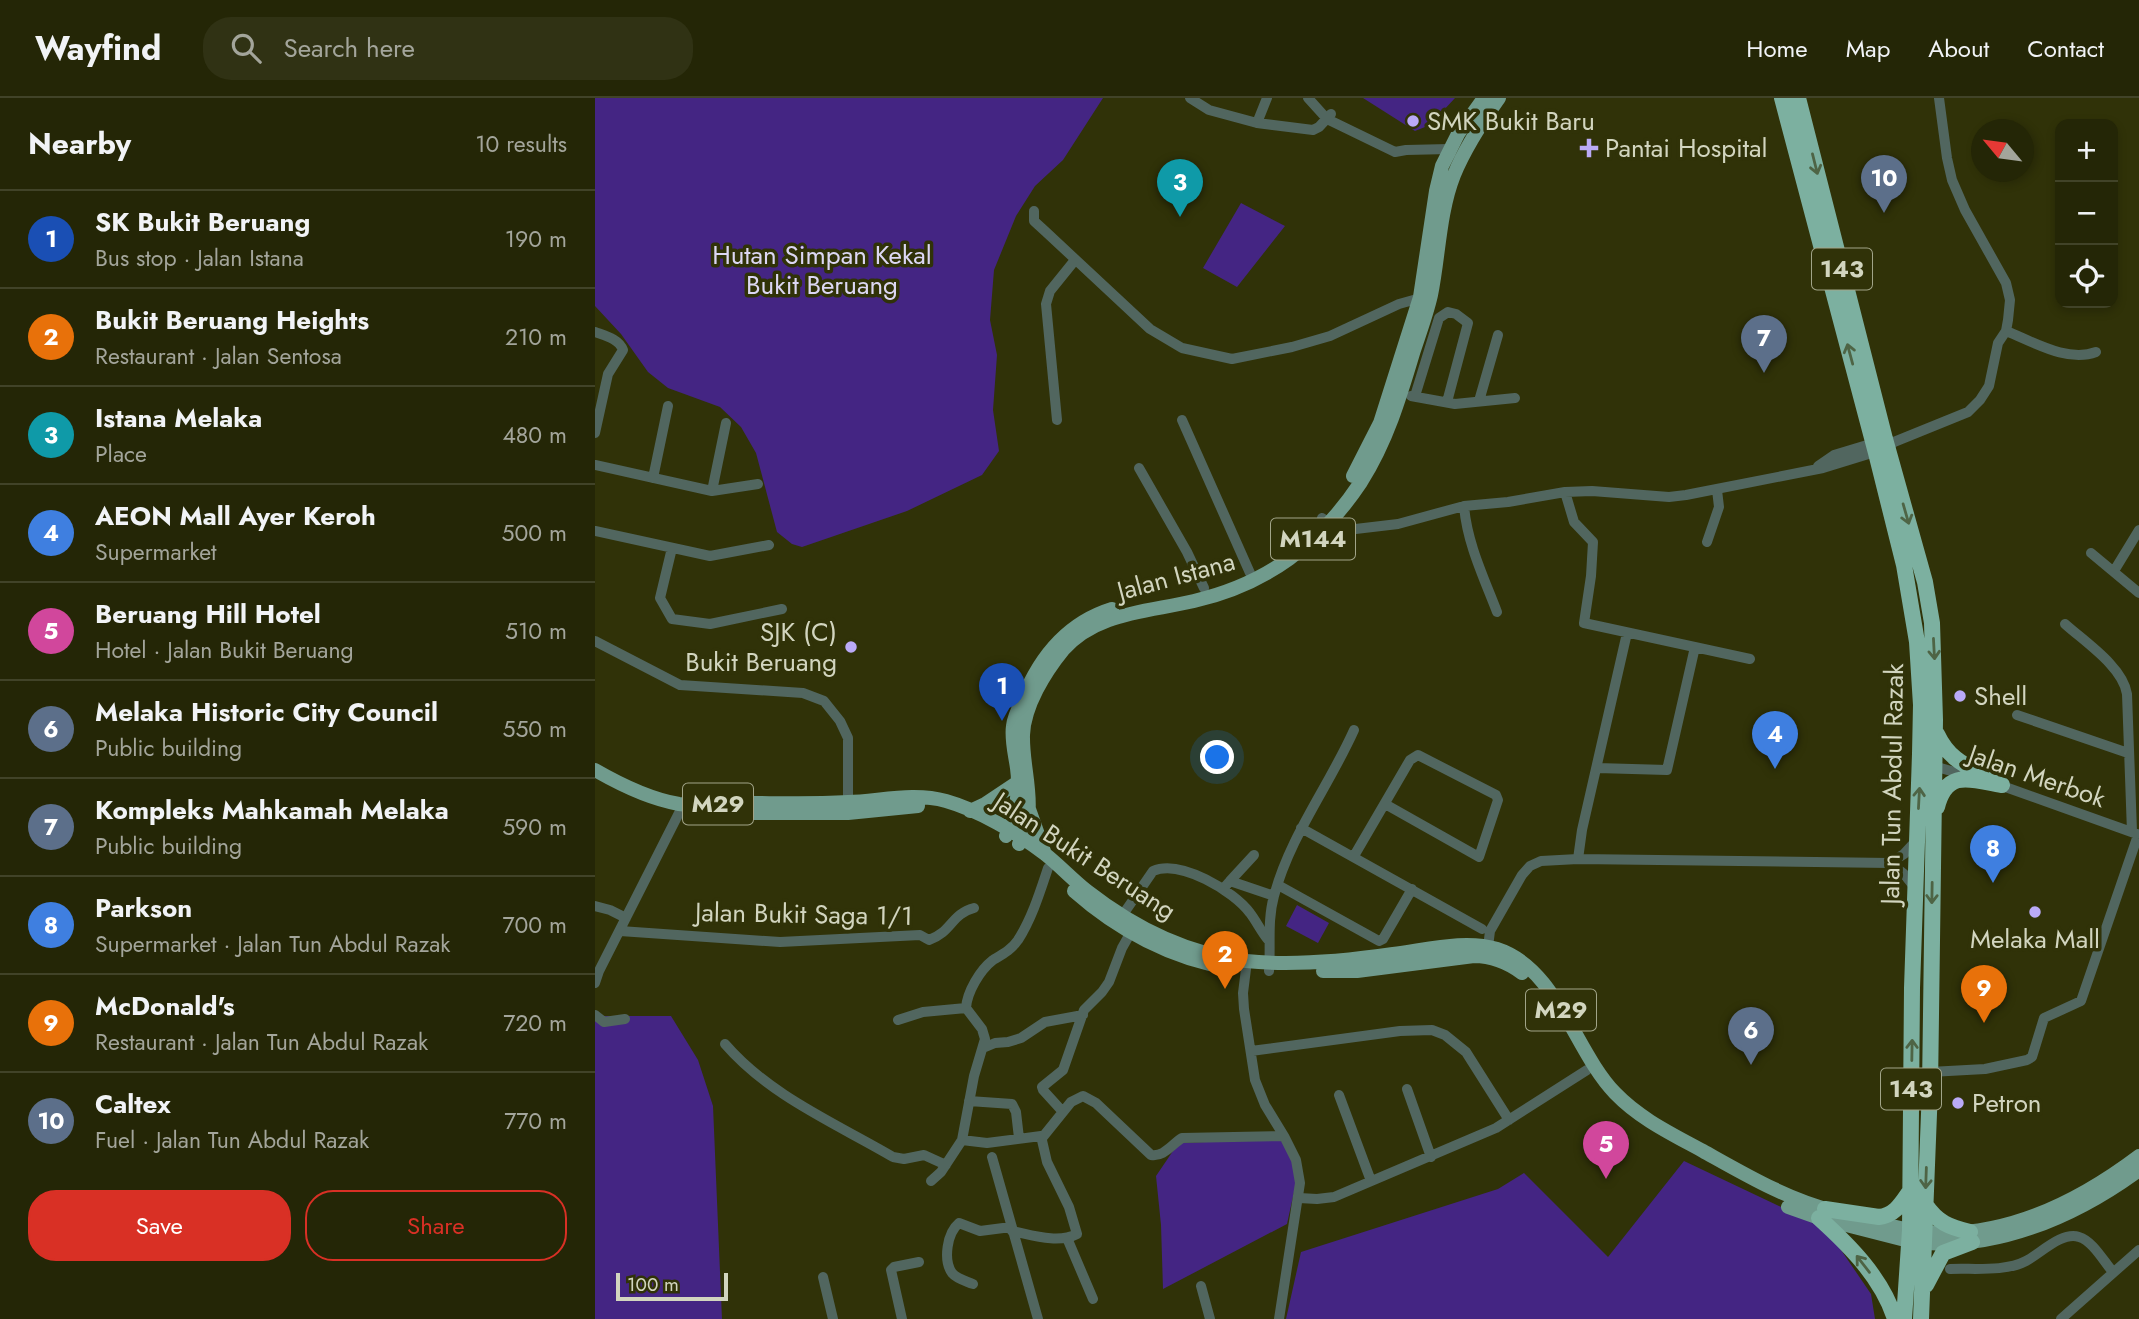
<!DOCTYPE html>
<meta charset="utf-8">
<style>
:root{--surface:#242606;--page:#303214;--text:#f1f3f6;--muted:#a3a59b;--line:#414328;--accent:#d93025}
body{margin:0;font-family:Jost,sans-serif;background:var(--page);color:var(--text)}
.controls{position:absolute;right:21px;top:21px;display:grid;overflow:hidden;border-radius:14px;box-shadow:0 4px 10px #0003}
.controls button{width:63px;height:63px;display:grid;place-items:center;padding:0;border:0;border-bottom:2px solid var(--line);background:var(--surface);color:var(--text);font:35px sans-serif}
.compass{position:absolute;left:1376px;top:21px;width:63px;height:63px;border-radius:50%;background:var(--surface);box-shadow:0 4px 10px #0003;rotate:299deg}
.scale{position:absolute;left:21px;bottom:18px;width:112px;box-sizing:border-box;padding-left:7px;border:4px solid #d2d5bf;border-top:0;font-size:19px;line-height:24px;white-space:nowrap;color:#d2d5bf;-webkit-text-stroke:5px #303208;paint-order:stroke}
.you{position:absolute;left:623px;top:660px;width:24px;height:24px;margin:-18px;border:5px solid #fff;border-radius:50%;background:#1a73e8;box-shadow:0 0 0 10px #1a73e833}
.badge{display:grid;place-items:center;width:46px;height:46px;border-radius:50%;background:var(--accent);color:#fff;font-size:23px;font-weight:700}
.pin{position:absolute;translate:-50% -58px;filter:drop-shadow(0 2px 4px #0008)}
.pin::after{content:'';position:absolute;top:37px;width:24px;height:21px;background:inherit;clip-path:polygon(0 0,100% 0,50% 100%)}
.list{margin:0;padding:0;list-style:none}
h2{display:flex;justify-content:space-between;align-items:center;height:91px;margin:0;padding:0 28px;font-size:30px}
h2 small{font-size:23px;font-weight:400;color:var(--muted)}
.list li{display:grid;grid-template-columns:46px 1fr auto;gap:21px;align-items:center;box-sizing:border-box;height:98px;padding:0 28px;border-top:2px solid var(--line)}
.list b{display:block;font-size:26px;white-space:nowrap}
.list p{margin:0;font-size:23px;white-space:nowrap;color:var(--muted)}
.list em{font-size:23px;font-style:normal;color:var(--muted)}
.actions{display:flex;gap:14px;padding:21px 28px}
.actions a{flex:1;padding:16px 0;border:2px solid var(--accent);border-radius:28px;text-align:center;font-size:24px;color:var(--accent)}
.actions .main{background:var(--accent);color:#fff}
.icon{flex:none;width:38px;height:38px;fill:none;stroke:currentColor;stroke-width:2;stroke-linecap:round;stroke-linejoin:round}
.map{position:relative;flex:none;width:1544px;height:1221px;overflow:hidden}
header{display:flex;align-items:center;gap:42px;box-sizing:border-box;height:98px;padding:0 35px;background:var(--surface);border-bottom:2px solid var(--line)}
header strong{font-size:33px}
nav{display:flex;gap:38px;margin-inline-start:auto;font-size:24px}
.search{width:490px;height:63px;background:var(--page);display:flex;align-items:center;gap:18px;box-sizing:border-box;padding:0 24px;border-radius:28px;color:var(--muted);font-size:26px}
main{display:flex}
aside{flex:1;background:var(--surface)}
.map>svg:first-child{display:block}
</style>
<header>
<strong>Wayfind</strong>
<div class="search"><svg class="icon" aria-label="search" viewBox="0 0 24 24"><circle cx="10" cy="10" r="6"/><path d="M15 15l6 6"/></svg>Search here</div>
<nav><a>Home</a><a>Map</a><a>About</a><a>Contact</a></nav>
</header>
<main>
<aside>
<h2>Nearby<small>10 results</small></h2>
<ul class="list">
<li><span class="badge" style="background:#1a4fb4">1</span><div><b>SK Bukit Beruang</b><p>Bus stop · Jalan Istana</p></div><em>190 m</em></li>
<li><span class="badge" style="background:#e8710a">2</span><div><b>Bukit Beruang Heights</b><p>Restaurant · Jalan Sentosa</p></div><em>210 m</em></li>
<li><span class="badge" style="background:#0f9aa8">3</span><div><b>Istana Melaka</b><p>Place</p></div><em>480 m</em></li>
<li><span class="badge" style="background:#3f7fe0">4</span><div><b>AEON Mall Ayer Keroh</b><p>Supermarket</p></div><em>500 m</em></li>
<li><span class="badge" style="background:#d1479c">5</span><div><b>Beruang Hill Hotel</b><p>Hotel · Jalan Bukit Beruang</p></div><em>510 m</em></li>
<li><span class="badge" style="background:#5c6f8a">6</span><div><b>Melaka Historic City Council</b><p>Public building</p></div><em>550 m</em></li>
<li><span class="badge" style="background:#5c6f8a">7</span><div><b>Kompleks Mahkamah Melaka</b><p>Public building</p></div><em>590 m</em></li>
<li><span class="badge" style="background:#3f7fe0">8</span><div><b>Parkson</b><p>Supermarket · Jalan Tun Abdul Razak</p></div><em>700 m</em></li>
<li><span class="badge" style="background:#e8710a">9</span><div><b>McDonald's</b><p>Restaurant · Jalan Tun Abdul Razak</p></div><em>720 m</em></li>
<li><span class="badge" style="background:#5c6f8a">10</span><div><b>Caltex</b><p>Fuel · Jalan Tun Abdul Razak</p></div><em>770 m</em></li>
</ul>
<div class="actions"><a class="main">Save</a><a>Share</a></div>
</aside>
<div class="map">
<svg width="1544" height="1221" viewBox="0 0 1544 1221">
<rect width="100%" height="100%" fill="#303208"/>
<!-- green -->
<path fill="#442583" d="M0,0h508l-40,62 -28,26 -19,30 -22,54 -4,50 7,35 -4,55 6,41 -17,24 -75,36 -105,36 -10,-3 -15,-12 -21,-79 -15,-26 -21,-20 -52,-19 -20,-16 -27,-38 -26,-28z
M768,0h92l-25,27 -15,6z
M646,105l44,23 -48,61 -34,-19z
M702,807l32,18 -11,20 -32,-17z
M0,918h76l27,44 15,46 9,213h-127z
M685,1041l14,22 2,22 -9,41 -124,65 -2,-64 -5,-49 19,-28 7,-5z
M1089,1063l135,64 20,22 32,47 4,25h-589l15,-67 197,-63 26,-16 84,84z"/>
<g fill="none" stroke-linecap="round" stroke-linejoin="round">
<!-- minor -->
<path stroke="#51665f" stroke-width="10" d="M595,0l19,12 48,13 56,7 6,-3 12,-13
M713,0l19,21 68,33 11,-2 43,-1
M662,25l10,-25
M439,113v10l12,11 104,97 32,19 50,11 60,-12 38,-11 69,-32 25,-7
M1411,233c26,10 61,32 90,21
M0,234c11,4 24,7 28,18l-15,24 -13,59
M816,298l44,8 60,-6
M820,298l24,-78 9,-6 8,2 12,9 -21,79
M884,303l19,-66
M462,322l-11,-116 4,-13 25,-31
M587,322l68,153
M0,367l117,26 46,-7
M1223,368l16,-11 43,-13
M544,370l48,84 17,36
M58,380l15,-72
M117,393l14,-68
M970,394l9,30 19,20 -2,34 -7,47 166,36
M869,408c3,37 20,72 33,106
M727,420l12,9 13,3 51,-6 66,-18 44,-4 57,-10 27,-1 77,6 17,-2 137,-27 65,-20 6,-6 74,-30 12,-12 9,-14 9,-43 8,-12 2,-11 2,-20 -4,-17 -41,-73 -13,-30 -5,-22 -8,-60
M0,433l115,25 59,-11
M1112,444l12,-35 -2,-17
M77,450l-12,50 12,21 38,5 72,-15
M1496,455l48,40
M1519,473l25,-41
M1470,526c20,18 58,43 62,70l5,138
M0,543l85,44 123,8 21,8 16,20 8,17v68
M1422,617l111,38
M1335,667l42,12
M1002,670l70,2 28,-123
M1402,686l140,50
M706,730l181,101
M759,758l56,-96 8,-5 78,40 2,5 -19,57 -94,-53
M983,761l4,-29 45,-197
M1295,765l14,11 11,14
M635,783l24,-26
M683,787l101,56 4,-2 29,-50
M628,791l7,-8 44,15
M0,808l15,4 16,8
M527,818l31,-45c27,-12 81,20 97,42 7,9 11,19 19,28
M25,833l160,11 140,-7 9,5c23,-8 22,-26 45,-32
M893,849l2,-16 32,-56 8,-9 11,-5 37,-2 312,4 14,-9 12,-13
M652,863l-4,32 1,16 11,71 10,25 19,31 12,24 4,23 -21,136
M674,873c2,-25 -2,-50 5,-75 16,-60 55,-110 80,-166
M0,885l4,-12 80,-158
M0,917l9,7 21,-3
M303,922l25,-8 43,-4
M130,946c45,52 110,79 168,113l11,2 20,-4 22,10
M388,950l12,-5 13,-1 13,-4 24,-16 38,-7
M656,953l149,-20 32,-1 13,5 21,17 43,68
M1335,974l55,-3 42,-9 5,-3 12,-39 37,-17 57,-166
M812,991l24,68
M744,997l32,86
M374,1003l43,3 4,8 3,26
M468,1014l-20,-22 -1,-3 21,-17 21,-60 18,-18 7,-10 13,-34 9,-16
M447,1040l29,-36 12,-6 13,7 55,52c13,2 20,-10 31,-17l102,-2
M367,1042l12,-64 11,-37 -3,-10 -16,-21c1,-16 14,-38 27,-48 10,-6 18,-10 25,-20 14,-22 22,-48 30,-72
M397,1059l46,162
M336,1083l10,-9 21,-32 25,3 54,-7 6,26 22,45 8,27c-19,10 -45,1 -65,-3
M704,1100l18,1 17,-2 162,-69 91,-58
M472,1140l26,61
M1355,1171c24,-1 55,3 76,-8 14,-7 36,-30 53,-24 14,4 25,25 34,35
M228,1179l10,42
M378,1186c-7,-3 -16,-5 -21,-11 -9,-13 -5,-40 7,-50l21,8 31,-4
M606,1188l9,33
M307,1221l-11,-49 3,-3 25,-5
M1466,1221l78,-69"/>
<!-- major -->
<path stroke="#709b8d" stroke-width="14" d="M758,378l27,-53 40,-126 16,-106 6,-25 16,-32 26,-36
M0,672c26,15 55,29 84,34 21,3 43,0 64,-1 35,0 70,1 105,-1 32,-1 66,-10 98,-1 32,9 72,32 99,53 14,11 27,25 42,37 46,36 100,63 159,70 48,5 99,0 147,-7 33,-4 72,-15 104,-5 60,19 78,103 118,144 25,26 57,41 88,58 43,24 85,49 134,61
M434,711l16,45
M375,713l15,-7 33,-22
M113,715h140l70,-7
M411,738c10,-19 14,-46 11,-68 -2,-14 -6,-28 -4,-42 1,-9 5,-17 9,-25 17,-43 45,-78 90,-92
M424,746c20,-36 3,-72 4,-109 1,-29 22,-63 40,-85 33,-38 85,-38 131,-49 73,-17 125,-56 167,-119 26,-41 39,-85 53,-132 6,-18 13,-37 17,-55 8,-39 8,-82 23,-120 11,-27 28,-53 45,-77
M479,793c44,39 98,68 156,77
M728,873h34l117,-15c18,0 33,6 48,17
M1193,1109l31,11 90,23c82,13 166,-24 230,-71
M1271,1121c19,5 39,12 59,13 79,7 153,-30 214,-76"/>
<!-- highway -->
<path stroke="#7cb0a0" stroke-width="16" d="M1187,0l94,355 28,112 13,77 4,63 -1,49 -8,234 -2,242 -6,89
M1203,0l87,341 40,143 7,41 3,97 -5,368 -9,231
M1342,636c12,26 30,32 54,45
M1342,709c10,-39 35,-27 65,-22
M1330,1106c13,19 24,23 45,28
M1230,1111l54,8c16,-2 22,-13 31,-26
M1224,1120c31,28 63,60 76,101
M1331,1187l17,-32 29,-11"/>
</g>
<!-- one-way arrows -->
<defs><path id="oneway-shaft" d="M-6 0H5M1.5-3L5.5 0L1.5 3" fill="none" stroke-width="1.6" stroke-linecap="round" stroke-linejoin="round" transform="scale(1.75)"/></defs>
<g stroke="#4e6445">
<use href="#oneway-shaft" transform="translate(1220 66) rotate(76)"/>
<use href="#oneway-shaft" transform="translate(1255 256) rotate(-105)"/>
<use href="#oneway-shaft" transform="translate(1311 416) rotate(74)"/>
<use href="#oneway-shaft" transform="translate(1339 551) rotate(87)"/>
<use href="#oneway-shaft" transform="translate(1324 700) rotate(-87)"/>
<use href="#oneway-shaft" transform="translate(1337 795) rotate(91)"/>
<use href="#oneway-shaft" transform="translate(1317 952) rotate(-89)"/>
<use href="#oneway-shaft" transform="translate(1331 1080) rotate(92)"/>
<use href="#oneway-shaft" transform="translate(1268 1166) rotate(-128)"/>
</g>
<!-- markers -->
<g fill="#baaaf7" stroke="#303208" stroke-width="2.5">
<circle cx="818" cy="23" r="7"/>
<path d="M990.5 39.5h7v7h7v7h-7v7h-7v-7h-7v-7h7z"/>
<circle cx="256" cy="549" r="7"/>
<circle cx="1365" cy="598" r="7"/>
<circle cx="1440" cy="814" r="7"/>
<circle cx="1363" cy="1005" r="7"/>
</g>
<g text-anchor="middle" stroke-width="7" stroke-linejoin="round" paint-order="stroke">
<!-- shield labels -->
<g fill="#303208" stroke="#a1a488" stroke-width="2">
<rect x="1217" y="150.5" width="60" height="41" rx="5"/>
<rect x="676" y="420.5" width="84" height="41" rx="5"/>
<rect x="88" y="685.5" width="70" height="41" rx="5"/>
<rect x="931" y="891.5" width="70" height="41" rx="5"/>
<rect x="1286" y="970.5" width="60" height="41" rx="5"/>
</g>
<g font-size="24" font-weight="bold" fill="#d2d5bf">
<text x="1247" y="179">143</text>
<text x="718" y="449">M144</text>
<text x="123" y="714">M29</text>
<text x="966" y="920">M29</text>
<text x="1316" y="999">143</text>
</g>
<!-- poi labels -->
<g font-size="26" fill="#d2d5bf" stroke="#303208" text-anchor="start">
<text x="832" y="32">SMK Bukit Baru</text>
<text x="1010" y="59">Pantai Hospital</text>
<text x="242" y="543" text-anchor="end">SJK (C)<tspan x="242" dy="30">Bukit Beruang</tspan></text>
<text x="1379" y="607">Shell</text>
<text x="1440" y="850" text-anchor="middle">Melaka Mall</text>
<text x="1377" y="1014">Petron</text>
</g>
<!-- park labels -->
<g font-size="26" fill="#dcd7f3" stroke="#303208">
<text x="227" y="166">Hutan Simpan Kekal<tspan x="227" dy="30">Bukit Beruang</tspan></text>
</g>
<!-- street labels -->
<g font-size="26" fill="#d2d5bf" stroke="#303208">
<text transform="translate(581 478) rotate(-15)" y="9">Jalan Istana</text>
<text transform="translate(1442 678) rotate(19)" y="9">Jalan Merbok</text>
<text transform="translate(1297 686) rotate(-89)" y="9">Jalan Tun Abdul Razak</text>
<text transform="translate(490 758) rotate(33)" y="9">Jalan Bukit Beruang</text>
<text transform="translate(209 816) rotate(1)" y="9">Jalan Bukit Saga 1/1</text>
</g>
</g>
</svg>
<div class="controls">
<button>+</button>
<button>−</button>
<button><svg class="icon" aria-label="locate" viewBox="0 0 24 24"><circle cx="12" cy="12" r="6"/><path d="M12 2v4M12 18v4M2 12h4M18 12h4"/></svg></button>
</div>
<svg class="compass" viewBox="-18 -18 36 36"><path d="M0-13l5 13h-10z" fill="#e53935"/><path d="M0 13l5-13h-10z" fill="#a3a59b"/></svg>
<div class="scale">100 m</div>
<div class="you"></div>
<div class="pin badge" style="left:407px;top:623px;background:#1a4fb4">1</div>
<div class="pin badge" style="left:630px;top:891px;background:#e8710a">2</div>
<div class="pin badge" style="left:585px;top:119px;background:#0f9aa8">3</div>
<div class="pin badge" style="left:1180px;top:671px;background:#3f7fe0">4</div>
<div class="pin badge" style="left:1011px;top:1081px;background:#d1479c">5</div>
<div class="pin badge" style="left:1156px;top:967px;background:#5c6f8a">6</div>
<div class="pin badge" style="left:1169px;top:275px;background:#5c6f8a">7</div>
<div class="pin badge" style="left:1398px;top:785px;background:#3f7fe0">8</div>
<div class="pin badge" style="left:1389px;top:925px;background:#e8710a">9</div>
<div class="pin badge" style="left:1289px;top:115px;background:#5c6f8a">10</div>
</div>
</main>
